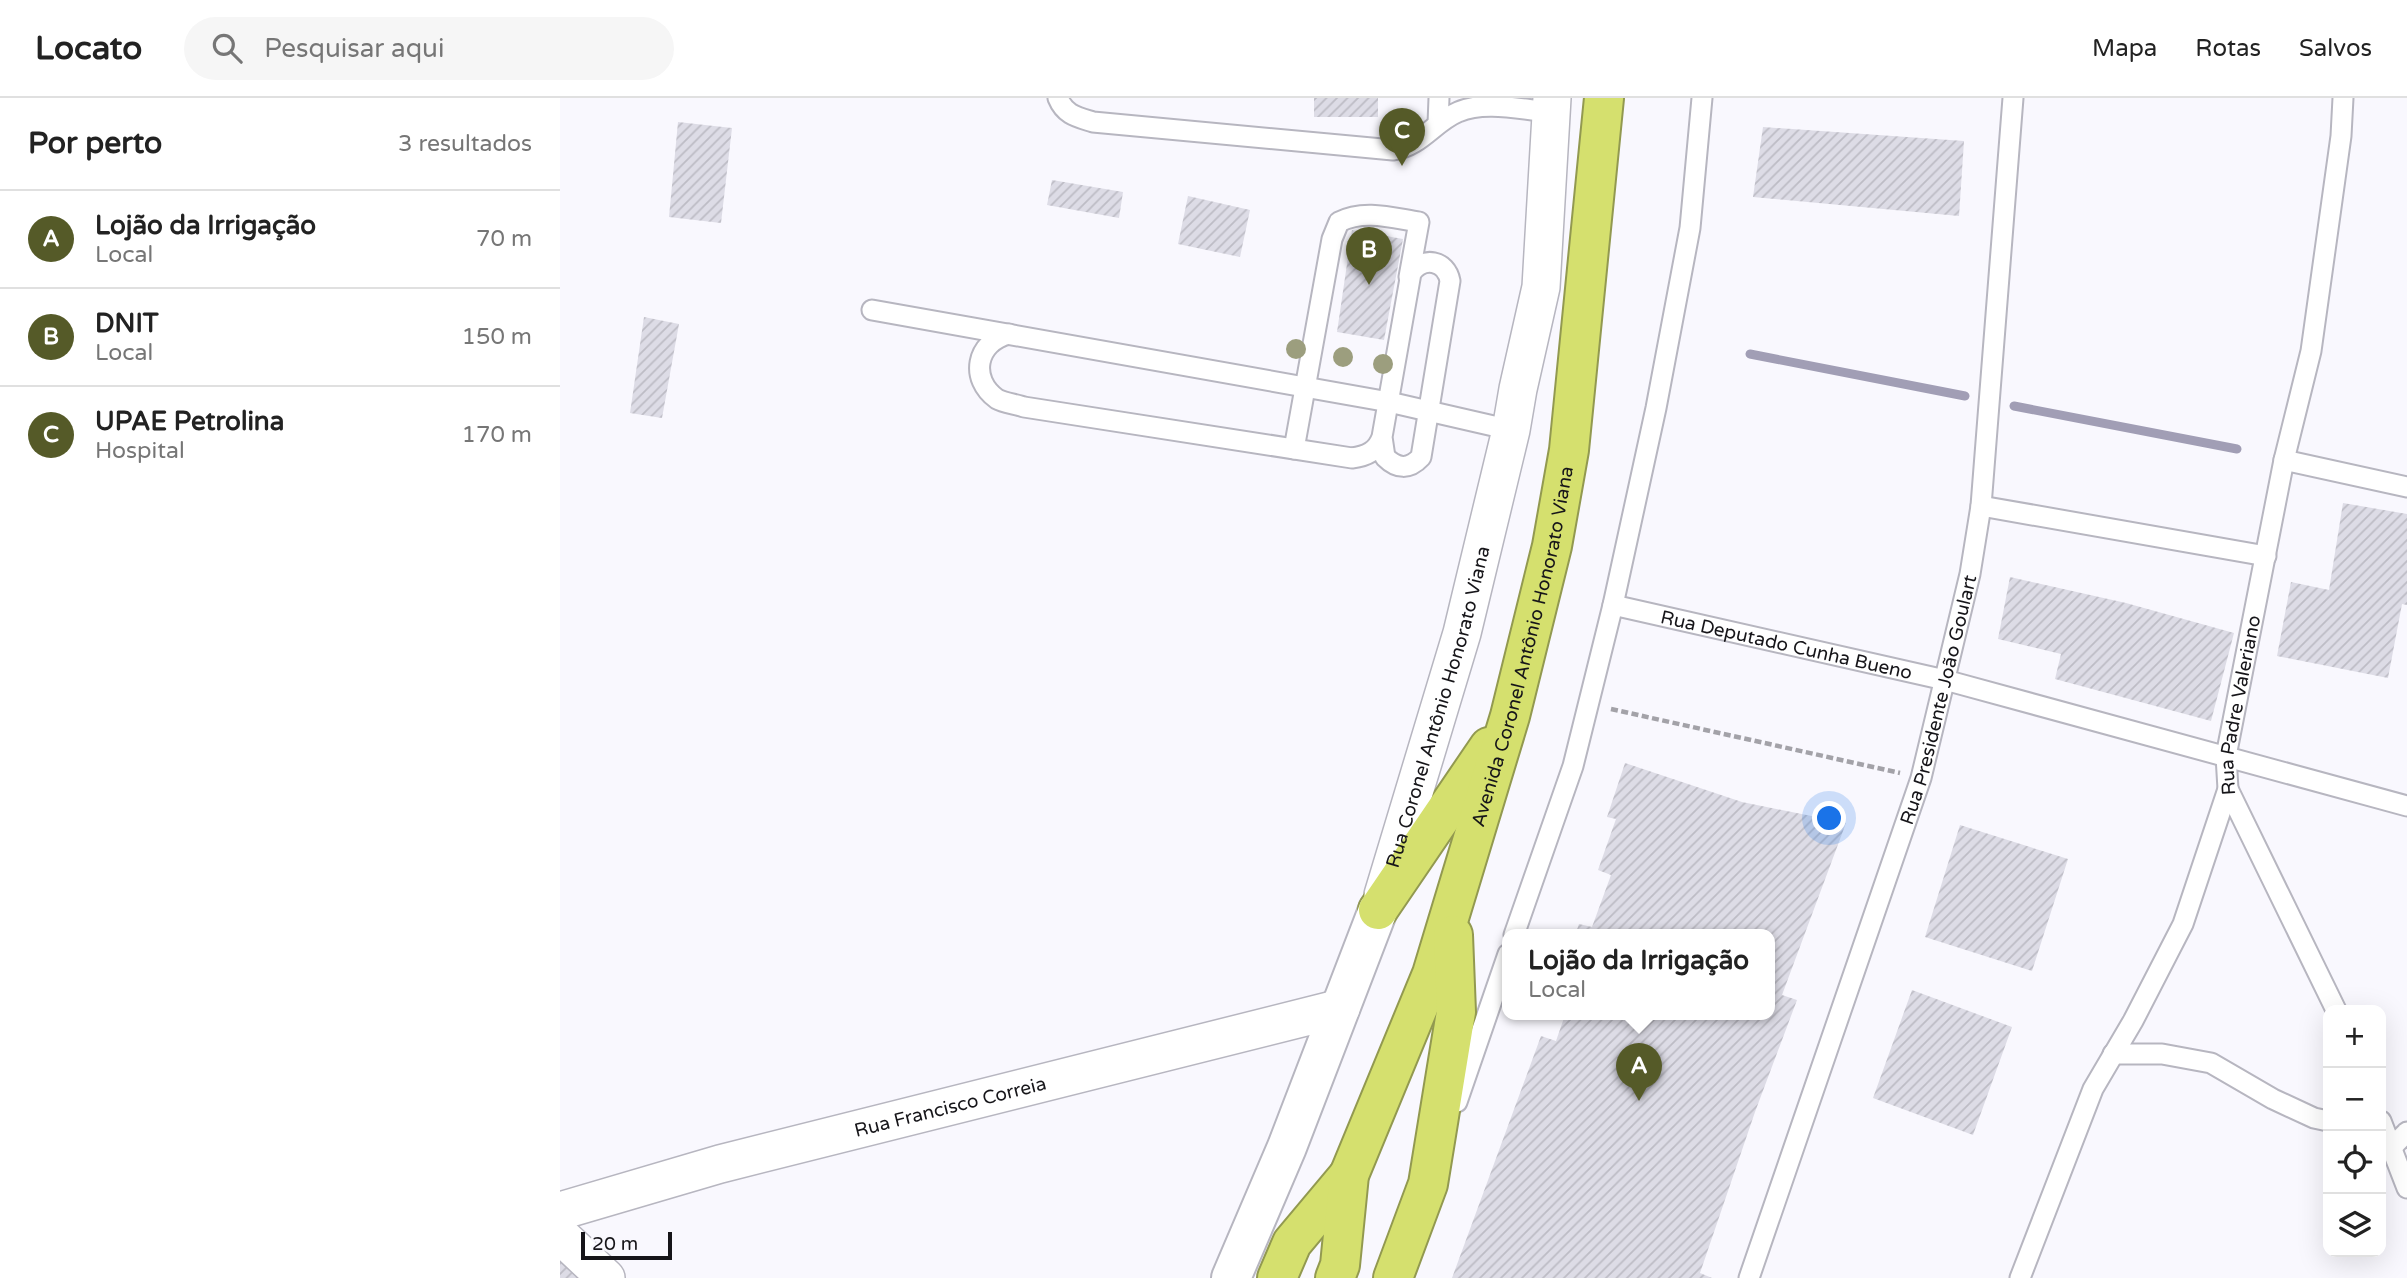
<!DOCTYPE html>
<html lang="pt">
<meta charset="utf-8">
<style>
:root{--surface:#fff;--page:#f6f6f6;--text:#222;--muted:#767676;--line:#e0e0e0;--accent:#555a28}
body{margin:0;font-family:"Varela Round",sans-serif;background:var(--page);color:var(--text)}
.controls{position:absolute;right:21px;bottom:21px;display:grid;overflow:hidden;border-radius:14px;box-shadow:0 7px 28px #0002}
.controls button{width:63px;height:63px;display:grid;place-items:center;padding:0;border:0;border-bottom:2px solid var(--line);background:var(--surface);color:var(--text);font:35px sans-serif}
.scale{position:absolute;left:21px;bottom:18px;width:91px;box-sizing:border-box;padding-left:7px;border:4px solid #161519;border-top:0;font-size:19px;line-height:24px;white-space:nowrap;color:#161519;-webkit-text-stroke:5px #f9f8fe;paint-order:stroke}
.you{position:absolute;left:1270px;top:721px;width:24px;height:24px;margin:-18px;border:5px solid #fff;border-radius:50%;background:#1a73e8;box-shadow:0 0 0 10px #1a73e833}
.badge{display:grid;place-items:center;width:46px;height:46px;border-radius:50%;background:var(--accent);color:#fff;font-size:23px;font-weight:700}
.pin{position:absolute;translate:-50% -58px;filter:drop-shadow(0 2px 4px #0008)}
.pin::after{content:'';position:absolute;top:37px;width:24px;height:21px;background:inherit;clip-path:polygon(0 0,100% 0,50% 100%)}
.popup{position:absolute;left:942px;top:831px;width:273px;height:91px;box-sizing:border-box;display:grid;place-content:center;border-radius:14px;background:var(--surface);filter:drop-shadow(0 2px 5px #0005);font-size:23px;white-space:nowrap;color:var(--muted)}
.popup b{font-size:26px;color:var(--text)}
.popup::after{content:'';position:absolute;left:50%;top:100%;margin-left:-14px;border:14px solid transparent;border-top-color:var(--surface)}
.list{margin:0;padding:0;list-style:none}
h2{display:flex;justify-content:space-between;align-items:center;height:91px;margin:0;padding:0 28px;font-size:30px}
h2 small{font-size:23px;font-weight:400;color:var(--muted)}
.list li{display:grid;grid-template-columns:46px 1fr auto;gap:21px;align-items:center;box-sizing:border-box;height:98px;padding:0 28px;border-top:2px solid var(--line)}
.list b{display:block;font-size:26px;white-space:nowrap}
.list p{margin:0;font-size:23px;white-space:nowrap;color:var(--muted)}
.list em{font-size:23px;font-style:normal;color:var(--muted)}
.icon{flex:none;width:38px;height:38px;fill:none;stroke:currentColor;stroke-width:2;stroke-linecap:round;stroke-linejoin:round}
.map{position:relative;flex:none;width:1847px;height:1180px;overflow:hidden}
header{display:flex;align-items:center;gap:42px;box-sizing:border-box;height:98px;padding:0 35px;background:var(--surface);border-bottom:2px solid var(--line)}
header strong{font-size:33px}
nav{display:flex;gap:38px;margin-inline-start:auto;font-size:24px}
.search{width:490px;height:63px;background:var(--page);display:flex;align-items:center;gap:18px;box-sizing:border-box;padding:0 24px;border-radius:38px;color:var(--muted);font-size:26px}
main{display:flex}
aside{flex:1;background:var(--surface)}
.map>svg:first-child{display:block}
</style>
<header>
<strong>Locato</strong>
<div class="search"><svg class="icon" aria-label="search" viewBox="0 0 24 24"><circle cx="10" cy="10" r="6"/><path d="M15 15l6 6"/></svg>Pesquisar aqui</div>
<nav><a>Mapa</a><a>Rotas</a><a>Salvos</a></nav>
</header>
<main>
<aside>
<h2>Por perto<small>3 resultados</small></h2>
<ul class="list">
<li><span class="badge">A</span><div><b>Lojão da Irrigação</b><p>Local</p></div><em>70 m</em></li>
<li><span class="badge">B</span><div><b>DNIT</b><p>Local</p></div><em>150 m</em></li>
<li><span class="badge">C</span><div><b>UPAE Petrolina</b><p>Hospital</p></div><em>170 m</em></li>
</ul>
</aside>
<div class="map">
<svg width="1847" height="1180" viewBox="0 0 1847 1180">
<defs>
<pattern id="building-hatch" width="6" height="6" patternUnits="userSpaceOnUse" patternTransform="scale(1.75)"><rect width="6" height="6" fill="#dddce6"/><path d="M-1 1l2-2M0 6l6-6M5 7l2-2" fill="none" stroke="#bdbcc5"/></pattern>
</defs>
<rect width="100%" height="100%" fill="#f9f8fe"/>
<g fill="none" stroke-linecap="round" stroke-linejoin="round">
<!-- stream -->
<path stroke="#a19eb5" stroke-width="9" d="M1190,256l215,42
M1454,308l223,43"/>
</g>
<!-- building -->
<path fill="url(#building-hatch)" d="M754,0h64v19h-64z
M118,24l54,6 -11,95 -52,-6z
M1203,29l201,14 -5,75 -206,-19z
M492,82l71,12 -4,26 -72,-13z
M628,98l62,14 -10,47 -62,-13z
M792,132l51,9 -19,101 -47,-8z
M84,219l35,7 -17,94 -32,-5z
M1783,405l64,11v91l-5,-1 -14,74 -111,-22 14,-74 38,8z
M1450,479l116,26 108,30 -23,88 -156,-42 6,-25 -63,-15z
M1065,665l117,39 104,21 -64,172 15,5 -42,112 -55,161 12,5h-260l89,-242 15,5 9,-26h205v-80h-195l4,-11 13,3 19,-52 -13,-5 18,-51 -9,-2z
M1400,727l108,34 -36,112 -107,-34z
M1352,892l100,37 -39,108 -100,-37z
M0,1151l37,29h-37z"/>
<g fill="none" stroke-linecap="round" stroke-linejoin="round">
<defs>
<g id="lane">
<path d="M498,0c7,17 19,19 35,24l300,28c27,-3 41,-28 65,-38 27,-12 65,-2 93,0"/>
<path d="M878,26l1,-26"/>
<path d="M312,212l517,92 122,28"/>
<path d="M449,236c-33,8 -40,45 -12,65 7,4 19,5 27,8l328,51c15,-2 25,-7 30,-21l29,-164c12,-17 35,-13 39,8l-29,176c-12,13 -24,12 -36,0l-3,-20"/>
<path d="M734,351l38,-210 7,-17c25,-13 54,-4 80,0l-10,55"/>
<path d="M1724,362l123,27"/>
<path d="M1421,408l285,50"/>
<path id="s1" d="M1053,507l332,75 462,126"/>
<path d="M1668,691l108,221"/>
<path d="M954,837l59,-169 40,-161 43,-197 34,-180 12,-130"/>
<path d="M1553,956h49l49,9 62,36 41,19 14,3"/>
<path d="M897,1004l51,-148"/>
<path d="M1821,1023l26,67"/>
<path d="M1831,1050l16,-16"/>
<path id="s2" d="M1189,1180l172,-500 49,-204 11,-68 32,-408"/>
<path id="s3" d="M1460,1180l73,-189 40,-68 50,-97 45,-135 -2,-33 58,-296 27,-109 30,-215 2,-38"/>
</g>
<g id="street">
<path id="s4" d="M823,797l79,-262 49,-203 7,-41 23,-102 11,-189"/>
<path id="s5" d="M0,1113l160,-47 621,-156"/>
<path d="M0,1137l46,43"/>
</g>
<path id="secondary" d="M671,1180l56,-131 91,-237"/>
<g id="highway">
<path d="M818,812l111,-163"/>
<path d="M717,1180l15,-35 57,-68"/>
<path id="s6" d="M775,1180l5,-13 9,-90 83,-201 78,-258 42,-170 17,-96 35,-352"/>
<path d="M833,1180l35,-94 28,-172 -3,-77"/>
</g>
</defs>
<!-- lane casing -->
<use href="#lane" stroke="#b7b6c0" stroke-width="23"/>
<!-- street casing -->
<use href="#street" stroke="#b7b6c0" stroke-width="40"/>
<!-- secondary casing -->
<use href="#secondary" stroke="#b7b6c0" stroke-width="42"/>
<!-- highway casing -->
<use href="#highway" stroke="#929950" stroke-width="42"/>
<!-- path -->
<path stroke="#a3a2a8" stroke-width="4.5" stroke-dasharray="7 3.5" stroke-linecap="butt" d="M1051,611l289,64"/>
<!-- lane -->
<use href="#lane" stroke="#fff" stroke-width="19"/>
<!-- street -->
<use href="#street" stroke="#fff" stroke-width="37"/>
<!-- secondary -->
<use href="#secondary" stroke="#fff" stroke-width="38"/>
<!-- highway -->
<use href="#highway" stroke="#d5e06e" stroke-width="38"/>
</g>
<!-- trees -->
<g fill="#9c9e7e">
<circle cx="736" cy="251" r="10"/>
<circle cx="783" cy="259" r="10"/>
<circle cx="823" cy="266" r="10"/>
</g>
<g text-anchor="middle" stroke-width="7" stroke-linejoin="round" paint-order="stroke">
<!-- street labels -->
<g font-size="19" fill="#161519" stroke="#f9f8fe">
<text dy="7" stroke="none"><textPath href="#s1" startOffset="178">Rua Deputado Cunha Bueno</textPath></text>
<text dy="7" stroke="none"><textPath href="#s6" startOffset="662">Avenida Coronel Antônio Honorato Viana</textPath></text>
<text dy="7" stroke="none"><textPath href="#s2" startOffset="609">Rua Presidente João Goulart</textPath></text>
<text dy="7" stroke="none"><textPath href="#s3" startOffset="618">Rua Padre Valeriano</textPath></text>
<text dy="7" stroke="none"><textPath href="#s4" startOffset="196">Rua Coronel Antônio Honorato Viana</textPath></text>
<text dy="7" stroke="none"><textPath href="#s5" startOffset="404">Rua Francisco Correia</textPath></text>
</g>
</g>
</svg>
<div class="controls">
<button>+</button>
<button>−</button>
<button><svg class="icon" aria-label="locate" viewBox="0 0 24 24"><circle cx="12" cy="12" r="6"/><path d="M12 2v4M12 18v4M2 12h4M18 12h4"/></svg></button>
<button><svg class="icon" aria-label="layers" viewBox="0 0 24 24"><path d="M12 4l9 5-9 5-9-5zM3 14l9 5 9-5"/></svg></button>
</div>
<div class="scale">20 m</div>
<div class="you"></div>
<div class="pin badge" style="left:1079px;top:1003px">A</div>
<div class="popup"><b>Lojão da Irrigação</b>Local</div>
<div class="pin badge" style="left:809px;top:187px">B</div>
<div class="pin badge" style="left:842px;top:68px">C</div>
</div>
</main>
